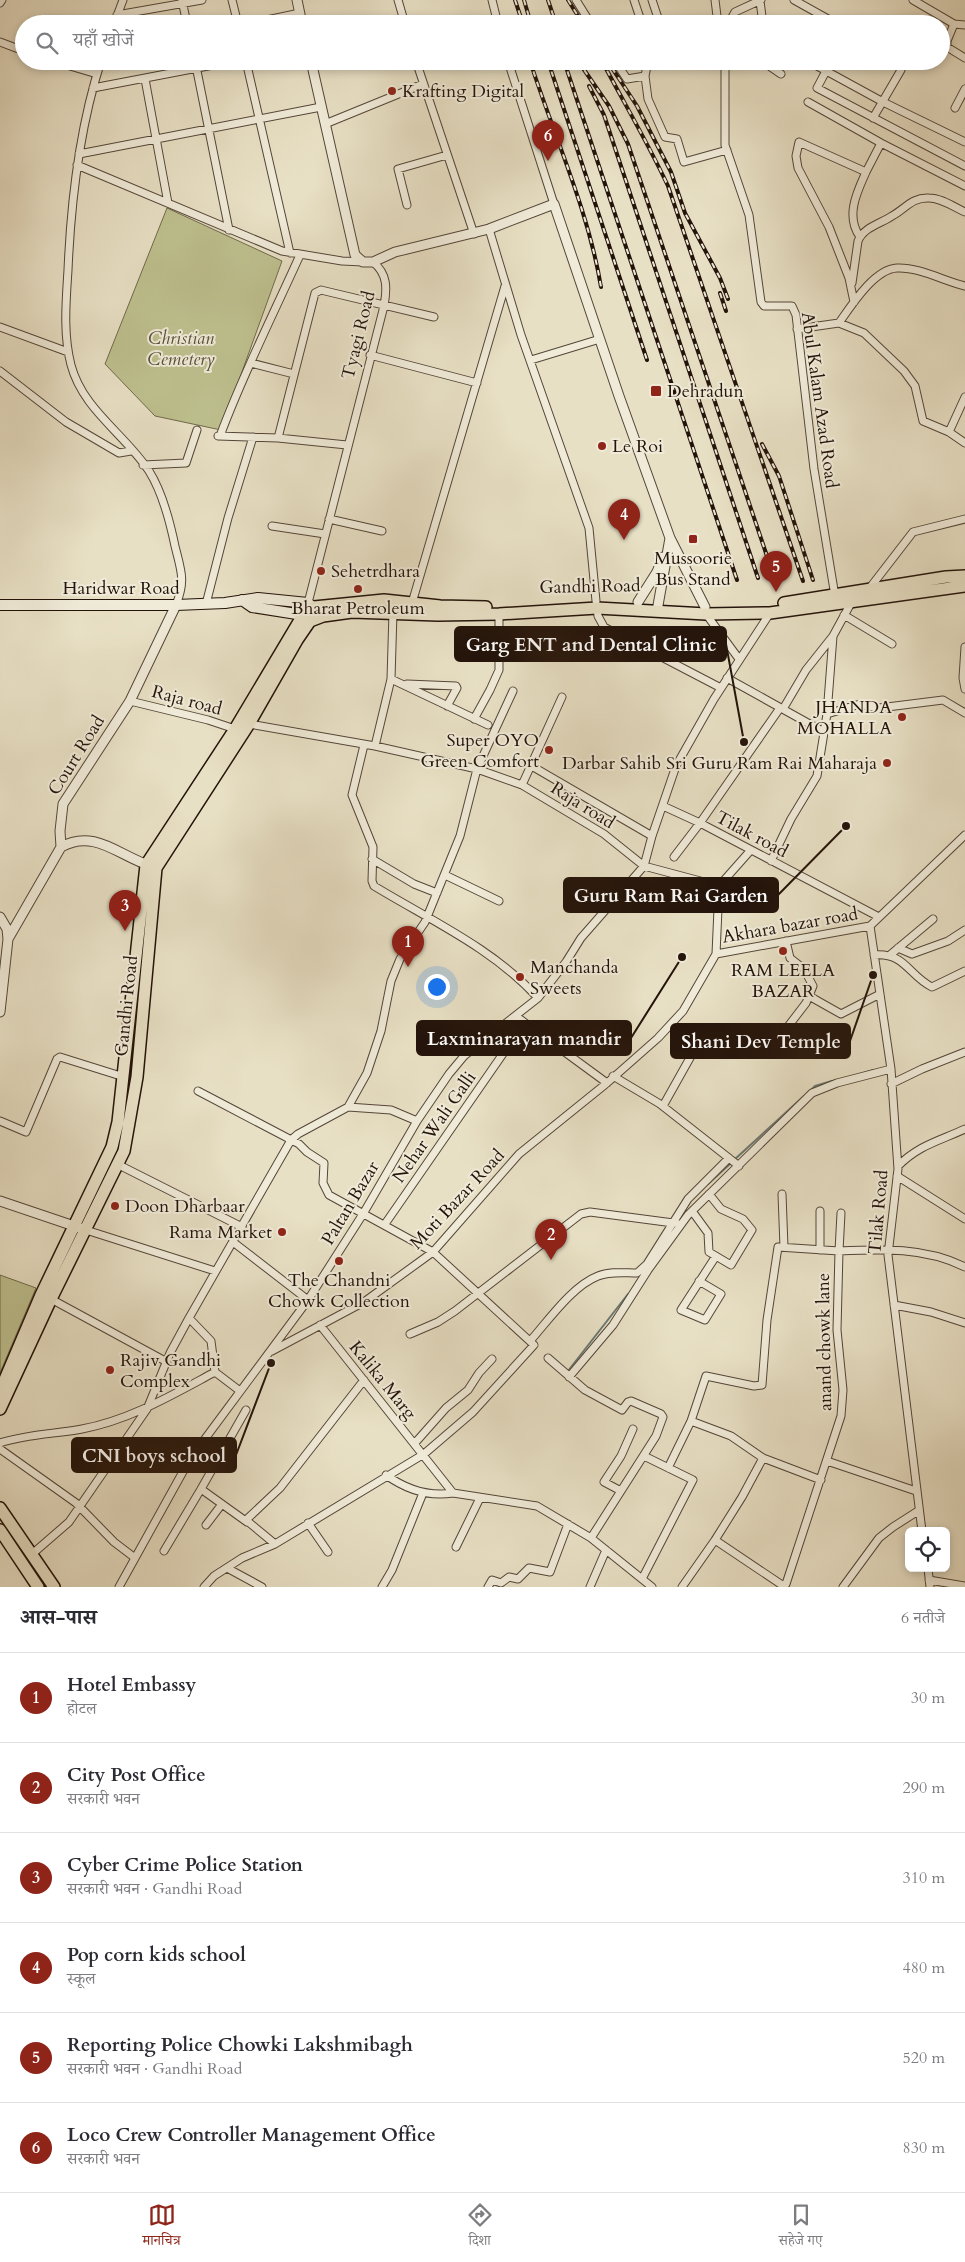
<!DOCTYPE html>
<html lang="hi">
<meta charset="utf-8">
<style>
:root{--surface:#fff;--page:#f2f2f3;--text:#2b2b33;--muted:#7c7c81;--line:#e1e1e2;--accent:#8f2418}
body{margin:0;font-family:Cardo,"Noto Serif Devanagari",serif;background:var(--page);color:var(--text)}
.controls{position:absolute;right:15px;bottom:15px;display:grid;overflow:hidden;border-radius:8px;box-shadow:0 2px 8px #0003}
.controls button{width:45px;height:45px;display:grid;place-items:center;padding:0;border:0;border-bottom:1px solid var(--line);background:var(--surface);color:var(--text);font:25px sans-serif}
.you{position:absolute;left:436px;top:986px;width:18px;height:18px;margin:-12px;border:4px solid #fff;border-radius:50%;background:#1a73e8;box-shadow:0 0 0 8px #1a73e833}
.badge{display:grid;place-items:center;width:32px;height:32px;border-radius:50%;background:var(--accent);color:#fff;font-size:16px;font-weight:700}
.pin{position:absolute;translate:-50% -41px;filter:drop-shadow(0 1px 2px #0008)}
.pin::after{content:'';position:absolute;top:26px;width:18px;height:15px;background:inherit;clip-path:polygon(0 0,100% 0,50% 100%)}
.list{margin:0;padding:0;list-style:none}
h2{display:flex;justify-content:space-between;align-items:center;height:65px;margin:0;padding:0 20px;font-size:21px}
h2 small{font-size:16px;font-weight:400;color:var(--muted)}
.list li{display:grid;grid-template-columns:32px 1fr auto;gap:15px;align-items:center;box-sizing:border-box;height:90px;padding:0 20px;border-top:1px solid var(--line)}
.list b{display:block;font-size:19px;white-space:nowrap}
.list p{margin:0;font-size:16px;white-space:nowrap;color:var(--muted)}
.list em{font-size:16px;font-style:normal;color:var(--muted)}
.icon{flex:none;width:28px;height:28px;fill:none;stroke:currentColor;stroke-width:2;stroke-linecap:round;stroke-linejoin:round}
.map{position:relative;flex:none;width:965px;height:1587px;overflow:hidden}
.search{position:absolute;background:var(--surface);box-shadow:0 2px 8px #0003;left:15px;right:15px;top:15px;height:55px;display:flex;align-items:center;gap:12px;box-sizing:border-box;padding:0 18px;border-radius:28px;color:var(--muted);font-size:19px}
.sheet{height:605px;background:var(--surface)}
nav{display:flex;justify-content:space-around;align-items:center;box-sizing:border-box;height:70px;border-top:1px solid var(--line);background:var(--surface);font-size:14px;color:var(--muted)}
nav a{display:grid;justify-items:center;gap:2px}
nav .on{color:var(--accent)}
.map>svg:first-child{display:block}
</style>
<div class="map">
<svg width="965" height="1587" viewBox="0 0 965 1587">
<rect width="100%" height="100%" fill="#e8e0c5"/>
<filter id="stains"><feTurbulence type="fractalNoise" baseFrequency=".004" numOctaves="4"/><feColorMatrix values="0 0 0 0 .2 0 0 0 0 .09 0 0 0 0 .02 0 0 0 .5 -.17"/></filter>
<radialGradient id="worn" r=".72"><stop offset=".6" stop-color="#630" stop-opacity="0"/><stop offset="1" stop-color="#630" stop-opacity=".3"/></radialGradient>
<!-- green -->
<path fill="#bec08f" stroke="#706a4c" d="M167,208l115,53 -61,169 -66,-14 -50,-52z
M0,1275l36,13 -36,85z"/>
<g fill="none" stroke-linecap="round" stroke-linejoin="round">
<!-- stream -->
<path stroke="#6a7874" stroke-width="2" d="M864,1073l9,-3
M810,1091l5,-5 17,-5
M734,1160l70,-64
M708,1184l23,-21
M568,1371l60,-77"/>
<defs>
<path id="minor" d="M182,0l5,24
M232,0l6,24
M398,0l7,24
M492,0l6,24
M576,0l15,24
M634,0l8,24
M652,0l8,24
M715,0l3,24
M794,0l43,24
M913,0l41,24 -7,17v6l18,11
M760,1l3,23
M0,3l2,-3
M117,15l85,-15
M114,24l9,-24
M247,24l53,-11
M728,24l7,-12 26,-12
M954,24l11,1
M0,42l24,9
M53,61l44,13
M101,61c-22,68 -30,138 -33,209 -2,32 -5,64 3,95 12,45 54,69 78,106 14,22 21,51 26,75 6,25 11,34 1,59
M195,61l34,169
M246,61l44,192
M416,61l58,173
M508,61l46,143
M615,61l12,18 18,-3 3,23 17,38 12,2 7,23 43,-12
M725,61v84l24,70 12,87 3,4h28l4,9 18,154 21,127
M762,61l19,13
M808,61l75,41 82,40
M417,65l12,-4
M826,71l-9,17 148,78
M645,76l3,-15
M145,79l23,124
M93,88l141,-27
M808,102l73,41 84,43
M955,108l10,-19
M873,118l28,-48 1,-4 -3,-5
M325,124l98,-40
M79,154l242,-47
M77,165l205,86 60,10 21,1
M866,172l15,-29
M407,205l-9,-36 49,-14
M489,229l32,106 68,193 7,73
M852,283l6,-42c6,-14 22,-17 34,-25 13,-7 20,-19 37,-18 12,0 25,9 36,14
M854,302l-5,-24 -20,-51 -31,-59 -2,-12 3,-14 67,30c-9,20 -21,44 -6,65
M839,323c12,-17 35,-54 58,-55 22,-1 47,13 68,18
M0,327l68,25
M797,329l42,-6 25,10 40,38 11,15 8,35 26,11 16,11
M370,355l107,28
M531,360l69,-21
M251,363l43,11
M0,371l66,51 53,31 12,-2
M949,432l16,-35
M218,436l60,2 69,7
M220,436c23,-62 53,-121 80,-181
M278,438l37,-145 6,-3 4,1 109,26
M143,465l43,-2 11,-33
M329,519l53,12
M272,526l53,8
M869,589l44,-57 52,-13
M308,603l76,-297c3,-17 4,-32 -11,-44
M412,603l93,-317
M851,603l-18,33 -6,78 33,-10 19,4 64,-8 22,13
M206,604l22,-86 25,-81
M597,608l1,8 6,11 117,61
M706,614l33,45
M844,615l48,29
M965,647l-2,31 2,11
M727,678l97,54
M391,679l97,46
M407,684l49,2 1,2 -10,18
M130,701l78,19 27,9
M783,709l23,-39 27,-34
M474,719l16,-29 9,-20v-56
M249,724l126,22 102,23 45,16 82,49 40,32 75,20
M364,745l-12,50 21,52 -1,34 2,5c56,34 120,63 164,112
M375,746l16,-67 2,-67
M530,765l122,71
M522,785l40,-88
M663,806l37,17 179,94
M674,857l26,-34 80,-115
M372,859l42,25 23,9
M771,861l20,-42 26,-43 10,-62
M445,875l54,26
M870,926l21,143 7,100 -10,86 34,276
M870,926l95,-91
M898,948l14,6 36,-13 17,-11
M716,954l154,-28
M874,955c31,-3 35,21 58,32l33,-16
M890,955l43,-36
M809,996l32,18 39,-20
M517,1017l90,66
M613,1076l47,28 79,62
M891,1084l31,-15 43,-17
M198,1091l101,53 8,8 17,11 -1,20 6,12 104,57 101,93 -61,67 -49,42 -149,90 -33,14 -28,18 -10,11
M663,1106l37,-66 5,-1 22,10 12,-3 13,-17 21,17 33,-43 7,-17 -9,-17 -14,-11 -4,-17
M348,1107l19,-34 14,-42 10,-50 9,-22 25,-37 35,-86 17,-67 36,-78
M0,1121l26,11 31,-73 3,-2 64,20
M117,1164l125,63
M898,1166c21,-21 41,-25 67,-37
M897,1176l68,43
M782,1194l2,53
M692,1211l16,22 1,19 22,13 21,-35 -9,-11 -22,-10 -12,-15
M820,1211v39
M385,1224l124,-179 19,-19
M86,1230l129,41
M233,1242l75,58
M699,1281l22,13 -16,26 -24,-10 35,-54
M51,1299l116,63
M894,1305l37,7 34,11
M189,1318l22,23 4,31
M320,1325l133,168 84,13 54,32 61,49
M410,1334l28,-12 17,-11 126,-97 9,-2 91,12
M530,1341c18,-20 42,-55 68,-65 12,-5 27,-3 39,-3l10,-9 41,-65 41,-41
M272,1351l92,-49 69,-50 86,-98 88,-71 51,-45 25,-27 33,-57 3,-68 31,-35
M548,1358l37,32 37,20 6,-8 3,-1 30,13 2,3 -7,19 -65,102
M569,1377l44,-52 35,-55 40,-55 124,-122 25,-10 54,-14
M246,1410l-45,79 46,33
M0,1443c27,-9 55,-9 82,-14 48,-9 90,-34 133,-57l25,19
M415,1443l31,-35 22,-18 11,-17 13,-14
M0,1449l76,54 38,39 21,16
M763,1458l-32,-22 -40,-15 15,-45 48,10 8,-1 5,-65 11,-73 61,4 2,-38
M827,1461l89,30
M668,1468l23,-47
M386,1475c21,15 42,22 67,18
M821,1480l-58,-22 -21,39 -27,43 67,45 4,-1 55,-168 2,-26 -6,-60 2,-79c43,-2 86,-4 126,16
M621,1491l-17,-9 17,-26 12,-27
M308,1523l20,29
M206,1525l16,-21
M275,1544l-29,-24 34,-32 84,-108
M456,1547l24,-49
M164,1551l37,-62
M31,1555l38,-33 78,-113 23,-56 19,-35 102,-178 7,-6 50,-27 43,3 26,11
M227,1568l35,19
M928,1568l2,19
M642,1579l51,-99 -49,-24
M929,1580l36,6
M119,1587l71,-128 118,-159 55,-86 54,-93 32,-47 15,-18 74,-58 28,-36 15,-24 63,-72 8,-30 24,-70 38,-67 56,-86
M382,1587l10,-17 31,-77
M488,1587l4,-7 9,3 8,-6 9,2 11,-11 21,4 18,-48
M590,1587l16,-37
M682,1587l33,-47
M843,1587l36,-49 14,-11 25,-16"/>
<path id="tertiary" d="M297,0l5,24
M311,61l44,194 8,7h10l22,-10 94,-23 65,-25 65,192 51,142 35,69
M638,602l19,-30 6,-15
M657,611l13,-73
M61,847c34,-19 59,10 90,19
M0,917l7,12 1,10
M0,1012l8,-73 53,-92 -1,-16 3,-27 67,-103 46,-96
M0,1201l80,27"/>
<path id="secondary" d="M242,600l10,7 51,8 4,4
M0,605h176l49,-2 33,-5 50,5 12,10"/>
<path id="primary" d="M784,603l162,-26 19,-1
M0,1391l41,-96 71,-148 6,-25 28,-257 89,-136 68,-114 11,-8 70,-7 56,6 46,1
M0,1409l51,-110 73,-148 13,-74 19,-209 93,-144 48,-84 13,-19 13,-5 29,-4 86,3 61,-1 98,-6 109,6 64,-1 195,-27
M0,1508l54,79
M0,1530l38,57"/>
</defs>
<!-- minor casing -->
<use href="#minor" stroke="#544639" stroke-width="9"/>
<!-- tertiary casing -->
<use href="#tertiary" stroke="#544639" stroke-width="11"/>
<!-- secondary casing -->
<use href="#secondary" stroke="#23130a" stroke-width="12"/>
<!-- primary casing -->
<use href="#primary" stroke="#23130a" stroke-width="14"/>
<!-- minor -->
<use href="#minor" stroke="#f0ebd9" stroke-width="7"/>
<!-- tertiary -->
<use href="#tertiary" stroke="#f0ebd9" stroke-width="9"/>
<!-- secondary -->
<use href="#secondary" stroke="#f0ebd9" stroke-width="10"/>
<!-- primary -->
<use href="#primary" stroke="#e8e0c5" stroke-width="11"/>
<defs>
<path id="rail" d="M515,0l8,24
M524,0l7,24
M548,0l8,24
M568,0l15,24
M530,61c24,75 58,148 71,226
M548,61l99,299
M564,61l173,519
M578,61l31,45 19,38 145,430
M602,61c22,42 46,82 66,125l135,395
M612,68l25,38 34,66 14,41 35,65 8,21
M589,86l15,29 154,463
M720,293l6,18
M762,444l17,32 34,104"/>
</defs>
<!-- rail casing -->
<use href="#rail" stroke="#23130a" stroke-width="4"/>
<!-- rail -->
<use href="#rail" stroke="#f0ebd9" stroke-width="2" stroke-dasharray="5.5" stroke-linecap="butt"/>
</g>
<!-- markers -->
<g fill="#8f2418" stroke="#f0ebd9" stroke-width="2">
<circle cx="392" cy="91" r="5"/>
<rect x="650" y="385" width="12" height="12" rx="2.5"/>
<circle cx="602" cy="446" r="5"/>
<rect x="688" y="534" width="10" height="10" rx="2.5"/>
<circle cx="321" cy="571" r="5"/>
<circle cx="358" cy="589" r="5"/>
<circle cx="902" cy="717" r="5"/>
<circle cx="549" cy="750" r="5"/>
<circle cx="887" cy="763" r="5"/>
<circle cx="783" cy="951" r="5"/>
<circle cx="520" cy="977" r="5"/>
<circle cx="115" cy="1206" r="5"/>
<circle cx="282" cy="1232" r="5"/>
<circle cx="339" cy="1261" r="5"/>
<circle cx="110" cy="1370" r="5"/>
</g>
<g text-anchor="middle" stroke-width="4" stroke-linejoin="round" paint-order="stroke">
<!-- poi labels -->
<g font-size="18" fill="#23130a" stroke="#f0ebd9" text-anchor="start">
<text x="402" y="97">Krafting Digital</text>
<text x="667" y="397">Dehradun</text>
<text x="612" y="452">Le Roi</text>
<text x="693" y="564" text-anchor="middle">Mussoorie<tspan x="693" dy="21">Bus Stand</tspan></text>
<text x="331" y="577">Sehetrdhara</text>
<text x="358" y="614" text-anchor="middle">Bharat Petroleum</text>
<text x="892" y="713" text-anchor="end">JHANDA<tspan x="892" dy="21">MOHALLA</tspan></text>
<text x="539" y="746" text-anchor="end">Super OYO<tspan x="539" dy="21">Green Comfort</tspan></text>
<text x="877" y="769" text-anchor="end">Darbar Sahib Sri Guru Ram Rai Maharaja</text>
<text x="530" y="973">Manchanda<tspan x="530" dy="21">Sweets</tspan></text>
<text x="783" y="976" text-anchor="middle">RAM LEELA<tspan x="783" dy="21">BAZAR</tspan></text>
<text x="125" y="1212">Doon Dharbaar</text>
<text x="272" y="1238" text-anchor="end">Rama Market</text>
<text x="339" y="1286" text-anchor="middle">The Chandni<tspan x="339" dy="21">Chowk Collection</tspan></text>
<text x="120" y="1366">Rajiv Gandhi<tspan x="120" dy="21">Complex</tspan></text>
</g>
<!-- street labels -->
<g font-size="18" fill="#23130a" stroke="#f0ebd9">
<text transform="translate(358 335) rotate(-76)" y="6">Tyagi Road</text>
<text transform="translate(820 400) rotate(82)" y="6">Abul Kalam Azad Road</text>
<text transform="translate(590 586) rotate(-1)" y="6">Gandhi Road</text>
<text x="121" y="594">Haridwar Road</text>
<text transform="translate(187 700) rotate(15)" y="6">Raja road</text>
<text transform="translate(76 755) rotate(-58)" y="6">Court Road</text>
<text transform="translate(583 805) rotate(32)" y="6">Raja road</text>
<text transform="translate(752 834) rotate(28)" y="6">Tilak road</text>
<text transform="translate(790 925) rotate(-10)" y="6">Akhara bazar road</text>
<text transform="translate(126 1006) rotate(-84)" y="6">Gandhi Road</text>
<text transform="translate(434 1127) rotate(-55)" y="6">Nehar Wali Galli</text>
<text transform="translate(457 1199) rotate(-47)" y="6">Moti Bazar Road</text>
<text transform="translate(350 1203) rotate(-59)" y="6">Paltan Bazar</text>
<text transform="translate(878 1212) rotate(-85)" y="6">Tilak Road</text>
<text transform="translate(824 1342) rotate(-91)" y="6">anand chowk lane</text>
<text transform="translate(383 1380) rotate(51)" y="6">Kalika Marg</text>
</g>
<!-- park labels -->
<g font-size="18" font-style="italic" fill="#595039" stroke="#f0ebd9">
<text x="181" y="344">Christian<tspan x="181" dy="21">Cemetery</tspan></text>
</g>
</g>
<!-- callouts -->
<path fill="none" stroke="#23130a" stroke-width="2" d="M744 742L726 644M846 826L778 895M682 957L631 1038M873 975L850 1041M271 1363L236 1455"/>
<g fill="#23130a" stroke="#f0ebd9" stroke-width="2">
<circle cx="744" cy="742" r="5"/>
<circle cx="846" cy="826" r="5"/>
<circle cx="682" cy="957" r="5"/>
<circle cx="873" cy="975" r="5"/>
<circle cx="271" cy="1363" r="5"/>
</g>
<g fill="#23130a" stroke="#23130a" stroke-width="2">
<rect x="455" y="627" width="271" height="34" rx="5"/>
<rect x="564" y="878" width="214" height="34" rx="5"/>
<rect x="417" y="1021" width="214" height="34" rx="5"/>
<rect x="671" y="1024" width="179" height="34" rx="5"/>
<rect x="72" y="1438" width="164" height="34" rx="5"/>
</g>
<g font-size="19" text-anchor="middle" font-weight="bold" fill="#fff">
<text x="591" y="651">Garg ENT and Dental Clinic</text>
<text x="671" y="902">Guru Ram Rai Garden</text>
<text x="524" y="1045">Laxminarayan mandir</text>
<text x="761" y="1048">Shani Dev Temple</text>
<text x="154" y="1462">CNI boys school</text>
</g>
<rect width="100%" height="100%" filter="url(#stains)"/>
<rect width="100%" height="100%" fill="url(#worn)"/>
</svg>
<div class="controls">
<button><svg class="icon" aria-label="locate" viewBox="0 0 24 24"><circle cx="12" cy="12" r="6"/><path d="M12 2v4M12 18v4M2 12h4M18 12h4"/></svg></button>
</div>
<div class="you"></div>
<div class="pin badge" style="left:408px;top:967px">1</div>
<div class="pin badge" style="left:551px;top:1260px">2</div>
<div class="pin badge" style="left:125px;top:931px">3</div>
<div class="pin badge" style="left:624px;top:540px">4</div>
<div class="pin badge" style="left:776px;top:592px">5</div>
<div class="pin badge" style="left:548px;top:161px">6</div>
<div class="search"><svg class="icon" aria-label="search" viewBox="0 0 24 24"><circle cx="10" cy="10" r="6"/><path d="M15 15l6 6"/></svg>यहाँ खोजें</div>
</div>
<section class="sheet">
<h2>आस-पास<small>6 नतीजे</small></h2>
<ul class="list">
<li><span class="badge">1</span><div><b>Hotel Embassy</b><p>होटल</p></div><em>30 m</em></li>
<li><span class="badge">2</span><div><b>City Post Office</b><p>सरकारी भवन</p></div><em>290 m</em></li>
<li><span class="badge">3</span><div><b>Cyber Crime Police Station</b><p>सरकारी भवन · Gandhi Road</p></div><em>310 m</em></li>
<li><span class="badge">4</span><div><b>Pop corn kids school</b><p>स्कूल</p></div><em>480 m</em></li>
<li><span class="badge">5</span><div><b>Reporting Police Chowki Lakshmibagh</b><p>सरकारी भवन · Gandhi Road</p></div><em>520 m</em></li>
<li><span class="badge">6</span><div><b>Loco Crew Controller Management Office</b><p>सरकारी भवन</p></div><em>830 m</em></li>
</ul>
</section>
<nav>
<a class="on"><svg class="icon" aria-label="map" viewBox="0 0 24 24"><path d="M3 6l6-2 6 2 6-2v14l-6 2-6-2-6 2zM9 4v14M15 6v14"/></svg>मानचित्र</a>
<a><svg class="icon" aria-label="directions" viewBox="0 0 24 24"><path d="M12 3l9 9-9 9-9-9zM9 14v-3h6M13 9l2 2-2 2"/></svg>दिशा</a>
<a><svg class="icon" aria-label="saved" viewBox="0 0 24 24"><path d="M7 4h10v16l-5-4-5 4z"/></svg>सहेजे गए</a>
</nav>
